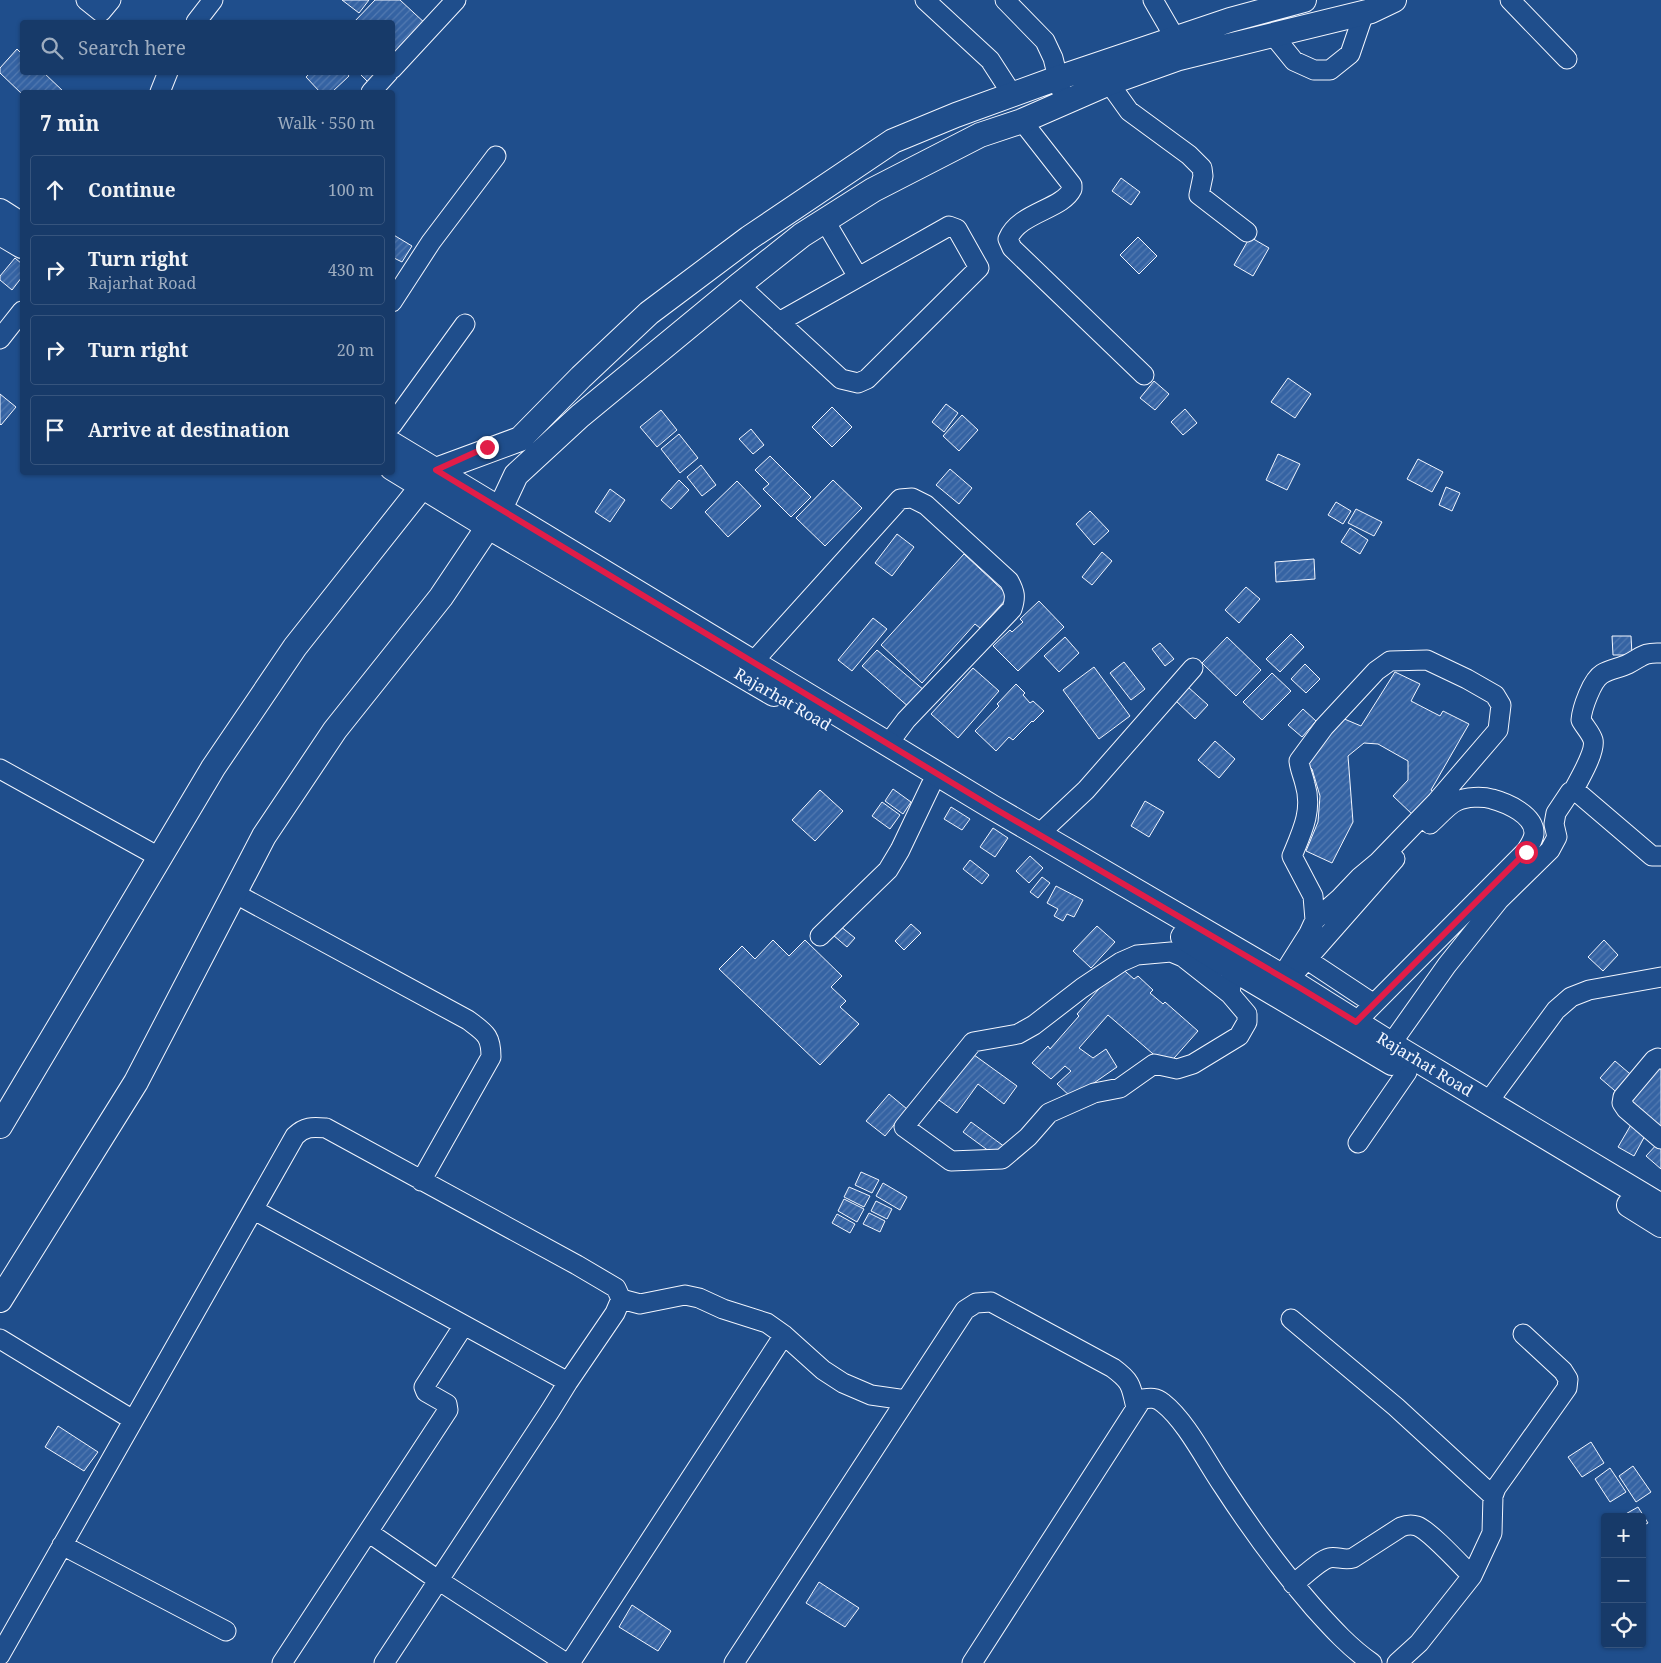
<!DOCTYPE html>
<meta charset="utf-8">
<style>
:root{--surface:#173a69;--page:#20416f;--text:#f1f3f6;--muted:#9eadc0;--line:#36547d}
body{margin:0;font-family:"Noto Serif",serif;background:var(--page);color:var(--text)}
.controls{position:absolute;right:15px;bottom:15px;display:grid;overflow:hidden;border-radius:5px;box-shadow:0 1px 4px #0004}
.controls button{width:45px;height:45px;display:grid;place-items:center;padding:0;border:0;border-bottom:1px solid var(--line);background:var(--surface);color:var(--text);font:25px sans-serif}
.stop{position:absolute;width:15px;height:15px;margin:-11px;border:4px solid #e11d48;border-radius:50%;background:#fff}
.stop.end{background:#e11d48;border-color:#fff;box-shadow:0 1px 5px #0008}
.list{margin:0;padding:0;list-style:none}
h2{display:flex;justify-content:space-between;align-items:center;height:65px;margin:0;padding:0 20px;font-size:21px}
h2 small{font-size:16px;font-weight:400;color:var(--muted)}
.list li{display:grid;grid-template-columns:32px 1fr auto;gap:15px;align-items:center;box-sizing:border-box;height:70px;margin:0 10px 10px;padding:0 10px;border:1px solid var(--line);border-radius:5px}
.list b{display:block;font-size:19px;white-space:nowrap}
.list p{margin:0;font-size:16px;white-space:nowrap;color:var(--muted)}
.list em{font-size:16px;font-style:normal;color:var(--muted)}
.icon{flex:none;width:28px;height:28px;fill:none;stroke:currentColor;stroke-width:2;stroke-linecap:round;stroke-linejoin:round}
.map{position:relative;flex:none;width:1661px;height:1663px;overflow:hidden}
.search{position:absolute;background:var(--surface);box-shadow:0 1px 4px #0004;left:20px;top:20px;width:375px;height:55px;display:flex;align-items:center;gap:12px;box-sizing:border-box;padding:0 18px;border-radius:5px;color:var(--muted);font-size:19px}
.panel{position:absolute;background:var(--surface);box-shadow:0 1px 4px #0004;left:20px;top:90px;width:375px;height:385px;border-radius:5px}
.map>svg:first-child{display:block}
</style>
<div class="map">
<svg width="1661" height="1663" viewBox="0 0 1661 1663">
<defs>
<pattern id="building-hatch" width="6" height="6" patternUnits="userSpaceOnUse" patternTransform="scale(1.25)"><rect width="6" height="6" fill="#3563a3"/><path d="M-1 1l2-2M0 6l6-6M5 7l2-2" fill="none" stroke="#537ab1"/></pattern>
</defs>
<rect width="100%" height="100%" fill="#1f4e8c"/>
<!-- building -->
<path fill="url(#building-hatch)" stroke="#f2f6ff" d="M342,0h27l-10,13z
M375,0h25l27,25 -35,37v-40h-38z
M17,49l5,5v18h21l21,20 -42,2 -22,-21v-5z
M311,72h35l3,4 -17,16h-12l-14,-15z
M358,72h25l-12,13z
M1121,178l19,14 -9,13 -19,-14z
M392,234l20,12 -10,16 -10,-5z
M1138,237l19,19 -18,18 -19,-19z
M1250,237l19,11 -16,28 -19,-11z
M15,258l7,6v13l-10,13 -12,-10v-4z
M1288,378l23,16 -16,24 -24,-16z
M1154,381l15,13 -14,16 -15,-12z
M0,394l16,13 -15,18 -1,-1z
M946,404l12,9 -14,19 -12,-10z
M832,407l20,20 -20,20 -20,-20z
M1185,409l12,14 -14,12 -12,-13z
M661,410l16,20 -20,17 -17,-20z
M962,415l16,15 -19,21 -16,-15z
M751,429l13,16 -11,9 -14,-15z
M679,434l19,24 -18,15 -19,-24z
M1278,454l22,10 -13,26 -21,-10z
M770,456l41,41 -20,20 -28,-28 6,-5 -14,-14z
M1418,459l25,13 -11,20 -25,-13z
M701,465l15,20 -14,11 -15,-19z
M950,469l22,19 -13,16 -23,-19z
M679,480l10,10 -18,19 -10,-9z
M833,480l29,28 -37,38 -29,-28z
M737,481l24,25 -33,31 -23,-25z
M1446,487l14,6 -8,18 -13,-6z
M610,489l15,11 -15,22 -15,-10z
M1336,502l15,9 -8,13 -15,-9z
M1356,509l26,13 -8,14 -26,-13z
M1090,511l19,20 -15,14 -18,-21z
M1350,528l18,12 -8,14 -19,-12z
M897,534l17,13 -22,29 -17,-13z
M1102,552l10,9 -20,24 -10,-8z
M964,554l45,42 -29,32 -5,-4 -53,59 -41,-38z
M1314,559l1,20 -39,3 -1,-20z
M1246,587l14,12 -21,24 -14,-13z
M1039,601l25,26 -46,44 -25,-25 17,-16 2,2 11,-10 -3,-3z
M873,618l14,11 -35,42 -14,-11z
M1291,634l13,13 -24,25 -14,-13z
M1612,636h19l1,19h-19z
M1065,637l14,16 -20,19 -15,-16z
M1227,637l34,33 -25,26 -34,-33z
M1160,643l14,16 -9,7 -13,-17z
M877,650l48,41 -15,17 -48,-42z
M1124,662l21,27 -14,11 -21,-27z
M1305,664l15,15 -14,14 -15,-14z
M1094,667l36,49 -31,23 -36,-49z
M973,668l26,23 -41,47 -27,-24z
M1395,672l25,12 -9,17 29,15 3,-5 26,13 -38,66 5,4 -23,21 -20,-19 15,-16v-19l-30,-17 -14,-1 -16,13 5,66 -21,41 -26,-12 12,-29 2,-26 -8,-27 -7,-6 37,-45 19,8z
M1272,673l19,18 -29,29 -19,-18z
M1016,684l9,9 -2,2 7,8 3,-2 11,10 -11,11 -1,-1 -19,19 -4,-3 -13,14 -21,-20 24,-25 -2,-2z
M1188,687l20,18 -13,14 -20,-19z
M1303,709l13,12 -14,16 -14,-12z
M1215,741l20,18 -16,19 -21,-18z
M893,789l18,13 -8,12 -18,-13z
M820,790l23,21 -28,30 -23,-21z
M1145,801l19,11 -15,25 -18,-11z
M882,802l18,13 -10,14 -18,-13z
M951,807l19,12 -8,11 -18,-11z
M993,828l15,10 -13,19 -15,-10z
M1030,856l13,12 -14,15 -13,-12z
M970,860l19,15 -7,9 -19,-15z
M1042,877l8,6 -12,15 -8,-6z
M1056,886l27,14 -9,17 -7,-3 -4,7 -9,-5 4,-7 -11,-6z
M911,924l10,9 -17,17 -9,-9z
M840,926l15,12 -8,9 -14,-12z
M1097,926l18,16 -24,26 -18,-17z
M773,940l16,16 16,-16 37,36 -11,11 15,14 -6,6 19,17 -39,41 -101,-96 23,-23 13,13z
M1604,940l14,15 -15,16 -15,-14z
M1119,966l15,13 4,-3 15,14 -3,3 13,11 2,-2 33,29 -31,35 -59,-51 -29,33 14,10 13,-9 11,18 -45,31 -15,-14 14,-13 -6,-5 -14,13 -19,-16 16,-17 2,3 29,-33 -2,-2z
M970,1052l47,34 -13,18 -26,-20 -21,29 -21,-15z
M1615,1061l21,18 -15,17 -21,-18z
M1661,1063v69l-36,-30z
M889,1094l18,15 -22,27 -19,-15z
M971,1122l34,25 -8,10 -34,-25z
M1632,1123l15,9 -13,24 -16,-9z
M1659,1142l2,2v25l-15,-13z
M861,1172l18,8 -7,13 -17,-8z
M883,1183l24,14 -7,13 -24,-14z
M849,1187l21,9 -6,11 -20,-10z
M844,1199l20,10 -7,13 -19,-11z
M876,1201l16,8 -5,10 -16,-8z
M869,1213l16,8 -5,11 -17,-8z
M837,1214l18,10 -5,9 -18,-10z
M58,1426l40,26 -14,19 -39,-24z
M1591,1442l13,21 -22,14 -14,-20z
M1633,1466l18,26 -15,10 -17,-26z
M1610,1468l16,24 -16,10 -15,-23z
M1638,1507l10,16 -6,3v-9l-20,-1z
M819,1582l40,26 -14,19 -39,-24z
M632,1605l39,26 -13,20 -39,-24z"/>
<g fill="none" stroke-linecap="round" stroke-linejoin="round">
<defs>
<path id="minor" d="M86,0l15,12 10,-12
M925,0l65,60 22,34
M1005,0l40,41 8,17 8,32
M1153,0l22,38
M1510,0l57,59
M196,22l17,-22
M1273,35l21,26 20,9h16l20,-16 14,-41
M392,69l64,-69
M1109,83l20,28 60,44 13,13 1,8 -4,19 48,37
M160,92l8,-20
M371,92l18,-20
M1022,121l50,64v4c-10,21 -53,23 -64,50l4,9 132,127
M825,221l33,56
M739,285l102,94 17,4 9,-4 112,-111 -22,-39 -8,-3 -170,96
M392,302l39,-60 65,-86
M0,339l22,-28
M392,425l73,-101
M753,662l147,-163 12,-1 14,7 83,76c6,11 7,16 3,28l-106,111 -18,24
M0,769l159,88
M1573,791c6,-11 23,-40 20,-51 -2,-7 -9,-14 -12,-20 1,-12 11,-40 21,-46 8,-5 18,-6 26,-10 14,-7 15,-12 33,-11
M1038,835l48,-45 107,-122
M234,893l234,127c17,13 23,15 23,37l-70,124
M820,936l68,-66 12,-20 31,-65
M1193,943l-10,14 -12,-5 -34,3 -16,7 -39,26 -48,37 -16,9 -45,8 -69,85 47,34 51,-2 26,-22 21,-24 45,-20 26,-5 34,-24 23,5 16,-5 46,-28 8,-14v-8l-17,-20 3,-25
M1183,957l47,37
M1306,959l68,45
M1292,976l103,-117
M1275,987l34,-54 6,-13 -2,-24 -21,-40c10,-24 21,-46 13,-72 -2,-9 -5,-14 -6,-23l25,-34 52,-56 14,-10 37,-1 40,19 28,16 6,10 -3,25 -61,71 -59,61 -18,15 -21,22 -24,21
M1356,1022l170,-171c3,-5 7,-10 8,-17 1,-19 -27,-31 -42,-35 -10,-3 -26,-2 -35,2 -8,3 -20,17 -27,23
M1391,1044l56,-79 52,-65 51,-50 7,-13 -3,-13 2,-11 14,-21h7l75,64h9
M1661,1059l-3,-1 -4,2 -31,37 -1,6 4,6 35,30
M1488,1102l68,-92 15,-13 18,-7 72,-13
M1358,1143l49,-71
M254,1210l314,172
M621,1299l19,5 45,-9 14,3 24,11 44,14 17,12 39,35 20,13 28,12 35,5
M1291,1319l105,88 97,89
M0,1339l133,81
M368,1532l70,48 128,83
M62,1545l164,86
M1293,1584c9,-6 27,-24 36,-26 8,-2 15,3 24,0l48,-31c5,-2 10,-3 16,-1 12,4 44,39 55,50
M0,1655l295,-519c10,-10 18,-9 31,-8l251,137 39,23 5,11 -6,14 -47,69 -18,29 -166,252
M282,1663l166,-253 -1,-6 -21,-12 -2,-5 40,-62
M570,1663l214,-328
M734,1663l231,-353 11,-7 15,-1 122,66c19,14 18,18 23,40
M972,1663l170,-264c8,-1 14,-2 21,4 23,18 43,58 60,83 28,43 58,84 91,122 18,20 36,40 58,55
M1397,1663l22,-20 53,-67 20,-43 1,-37 3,-8 71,-100 1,-9 -5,-8 -40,-37"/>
<path id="major" d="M0,211l22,14
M0,233l22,13
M392,444l600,363 305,178 94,59 270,162
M392,468l95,58 287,168
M436,470l84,-31 61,-62 68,-64 100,-75 144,-97 63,-26 102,-37 172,-58 74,-20
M1183,937l50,32 159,94
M0,1126l213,-358 82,-121 137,-173
M1629,1205l32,20
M0,1300l136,-218 128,-246 71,-106 106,-133 59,-88 16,-34 64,-59 159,-131 63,-50 71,-45 107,-55 42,-14 87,-38 70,-25 192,-47 23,-11"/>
</defs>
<!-- minor casing -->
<use href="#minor" stroke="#f2f6ff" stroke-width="21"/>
<!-- major casing -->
<use href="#major" stroke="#f2f6ff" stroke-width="26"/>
<!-- minor -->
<use href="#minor" stroke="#1f4e8c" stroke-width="19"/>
<!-- major -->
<use href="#major" stroke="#1f4e8c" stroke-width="24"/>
</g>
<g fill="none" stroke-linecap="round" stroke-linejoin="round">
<!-- route -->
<path stroke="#e11d48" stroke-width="6" d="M487,447l-51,23 556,337 305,179 59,36 170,-170"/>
</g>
<g text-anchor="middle" stroke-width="4" stroke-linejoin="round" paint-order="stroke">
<!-- street labels -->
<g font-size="16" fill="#f2f6ff" stroke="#1f4e8c">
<text transform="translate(783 699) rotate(30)" y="6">Rajarhat Road</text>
<text transform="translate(1425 1064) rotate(31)" y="6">Rajarhat Road</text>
</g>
</g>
</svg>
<div class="controls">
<button>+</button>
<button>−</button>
<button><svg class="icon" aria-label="locate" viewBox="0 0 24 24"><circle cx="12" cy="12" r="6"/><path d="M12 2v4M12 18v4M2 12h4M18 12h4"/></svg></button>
</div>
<div class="stop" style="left:1526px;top:852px"></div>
<div class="stop end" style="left:487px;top:447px"></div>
<div class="search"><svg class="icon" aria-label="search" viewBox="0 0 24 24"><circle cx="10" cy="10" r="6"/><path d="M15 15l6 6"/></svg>Search here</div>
<section class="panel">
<h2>7 min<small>Walk · 550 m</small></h2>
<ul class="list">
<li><svg class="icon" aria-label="ahead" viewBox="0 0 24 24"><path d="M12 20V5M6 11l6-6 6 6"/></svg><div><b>Continue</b></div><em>100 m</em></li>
<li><svg class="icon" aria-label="right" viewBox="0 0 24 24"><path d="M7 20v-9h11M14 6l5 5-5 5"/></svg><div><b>Turn right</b><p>Rajarhat Road</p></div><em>430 m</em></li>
<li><svg class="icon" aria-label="right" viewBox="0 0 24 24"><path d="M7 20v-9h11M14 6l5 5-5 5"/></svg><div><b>Turn right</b></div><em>20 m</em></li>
<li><svg class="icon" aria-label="arrive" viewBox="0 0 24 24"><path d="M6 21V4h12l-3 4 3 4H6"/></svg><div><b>Arrive at destination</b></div></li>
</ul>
</section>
</div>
